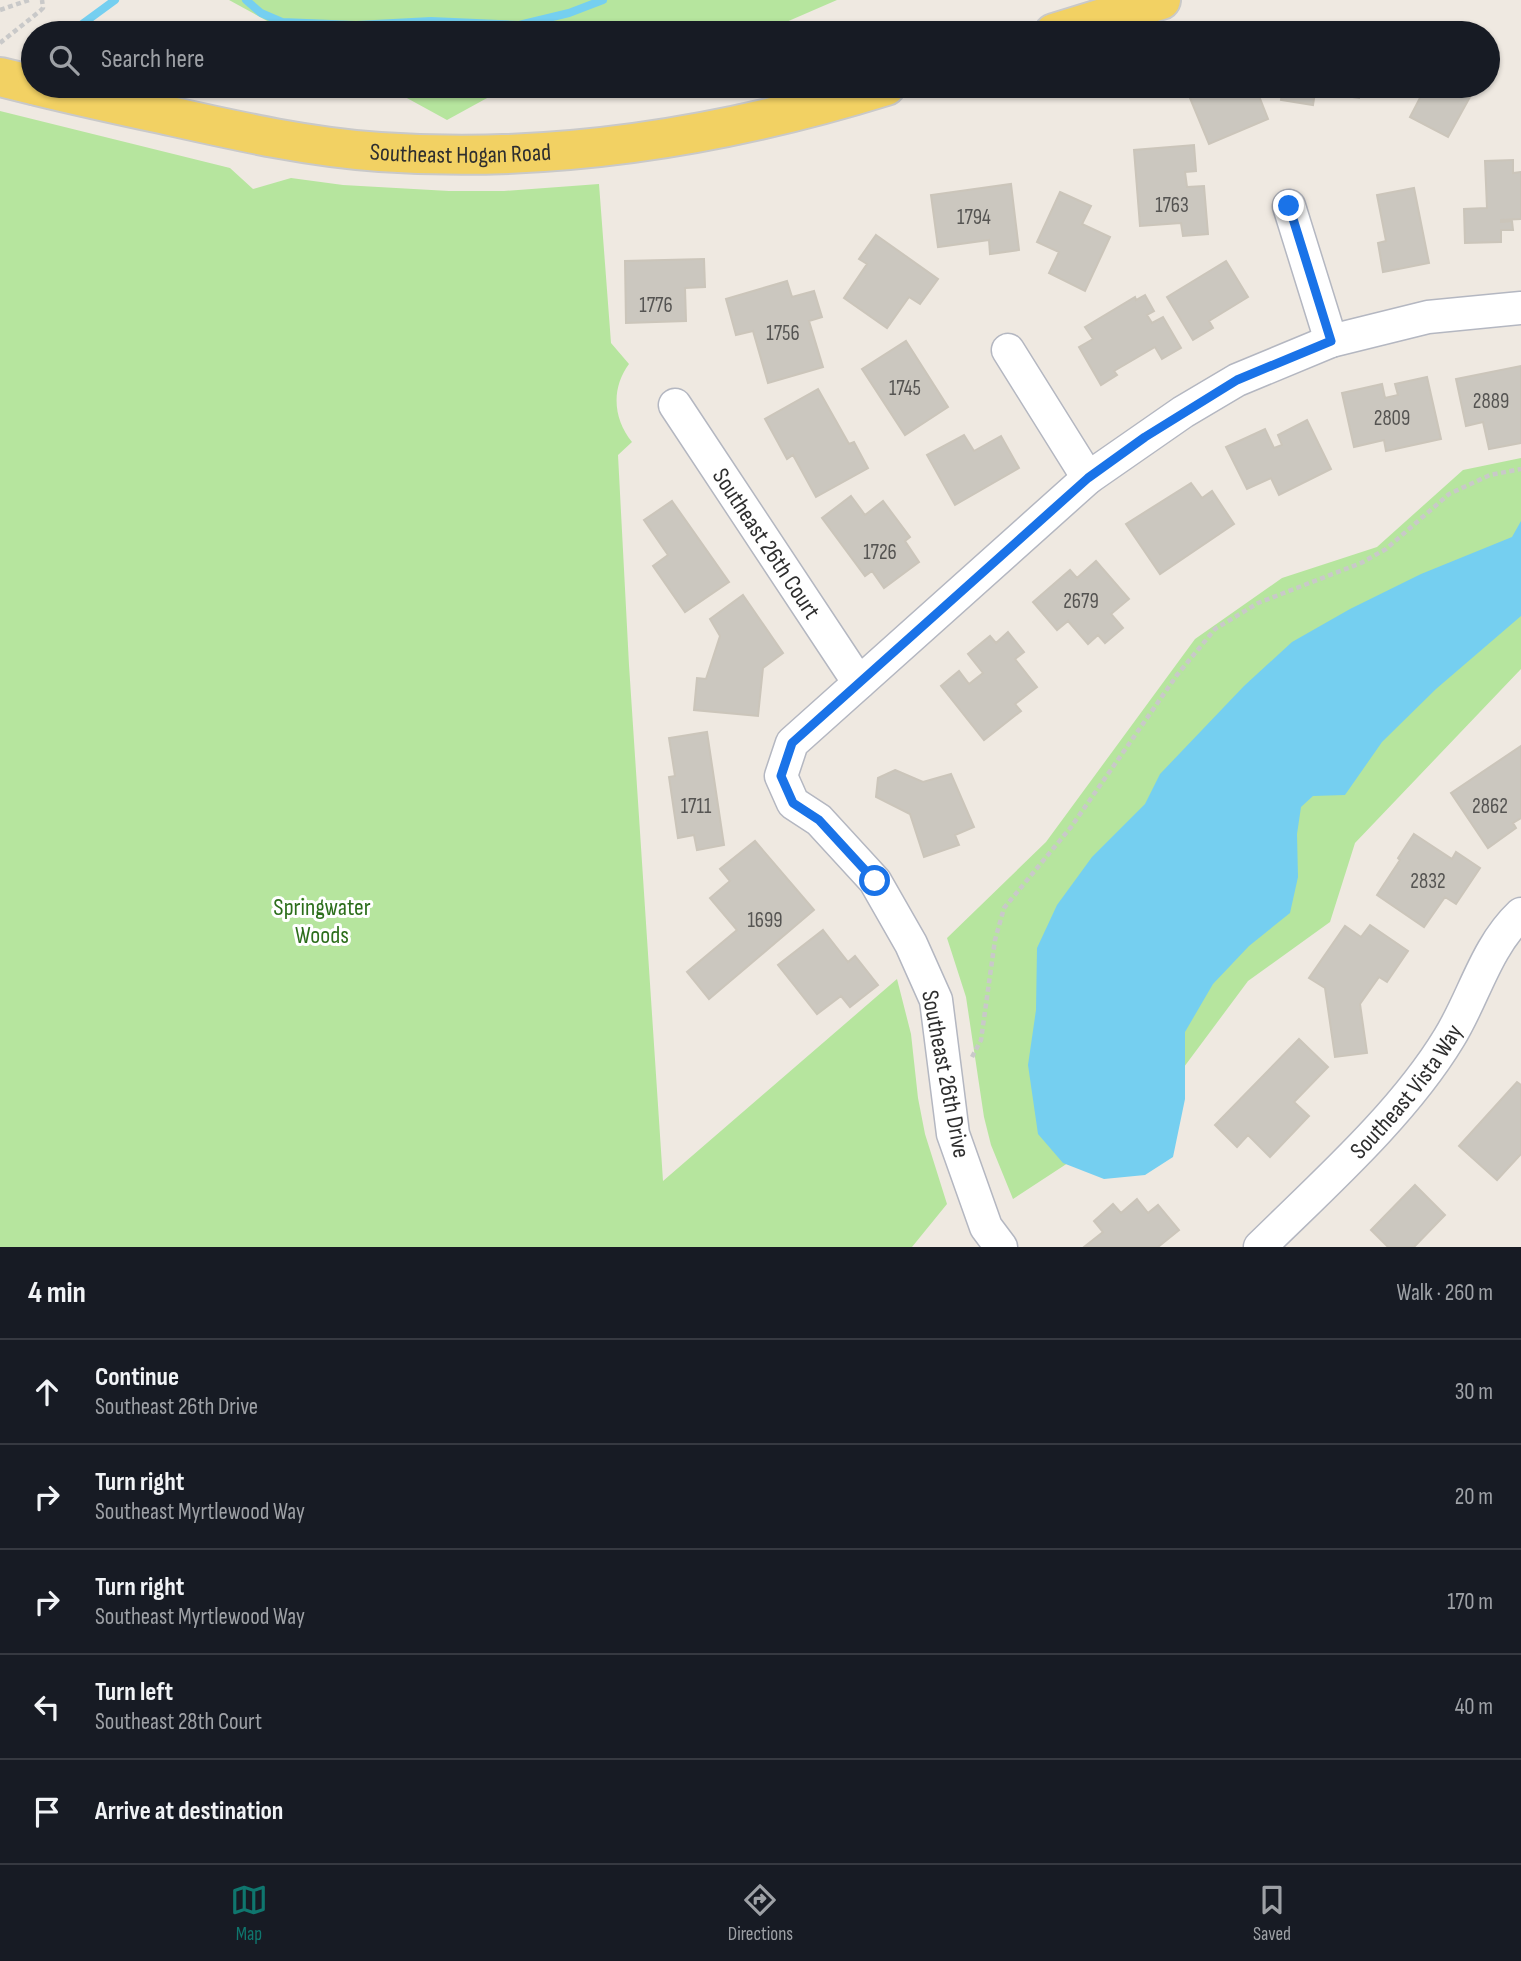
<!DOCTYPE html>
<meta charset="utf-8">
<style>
:root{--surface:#171b24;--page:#20242c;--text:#f1f3f6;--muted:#9ea1a6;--line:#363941;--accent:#0f766e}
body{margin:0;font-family:"Sofia Sans Condensed",sans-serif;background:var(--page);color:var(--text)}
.stop{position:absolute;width:21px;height:21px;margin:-16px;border:5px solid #1a73e8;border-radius:50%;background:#fff}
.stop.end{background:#1a73e8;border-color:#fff;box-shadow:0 2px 7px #0008}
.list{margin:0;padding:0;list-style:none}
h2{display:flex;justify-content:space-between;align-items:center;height:91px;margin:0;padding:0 28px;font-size:30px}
h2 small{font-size:23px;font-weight:400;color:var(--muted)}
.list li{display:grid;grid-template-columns:46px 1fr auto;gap:21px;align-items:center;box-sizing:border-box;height:105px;padding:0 28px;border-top:2px solid var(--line)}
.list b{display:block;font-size:26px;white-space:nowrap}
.list p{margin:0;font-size:23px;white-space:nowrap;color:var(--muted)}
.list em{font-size:23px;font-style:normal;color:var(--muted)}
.icon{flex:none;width:38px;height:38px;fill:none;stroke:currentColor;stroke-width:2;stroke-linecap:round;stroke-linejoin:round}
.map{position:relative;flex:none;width:1521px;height:1247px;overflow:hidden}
.search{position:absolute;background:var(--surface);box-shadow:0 2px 5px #0004;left:21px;right:21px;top:21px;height:77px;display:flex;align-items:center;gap:18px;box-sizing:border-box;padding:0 24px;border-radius:38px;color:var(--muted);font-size:26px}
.sheet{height:616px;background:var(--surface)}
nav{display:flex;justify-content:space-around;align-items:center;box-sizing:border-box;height:98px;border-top:2px solid var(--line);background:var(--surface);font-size:19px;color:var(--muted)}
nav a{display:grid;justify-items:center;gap:4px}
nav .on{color:var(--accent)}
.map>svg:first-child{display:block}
</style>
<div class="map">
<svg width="1521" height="1247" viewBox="0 0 1521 1247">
<rect width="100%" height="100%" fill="#efe9e1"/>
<!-- green -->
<path fill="#b6e59e" d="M229,0h608l-76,33h-472z
M385,86h124l-62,34z
M0,111l230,57 23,21 38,-11 52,7 106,6h55l95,-7 12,159 18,21c-18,24 -16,55 3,78l-14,13 11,210 34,516 234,-202 14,55 7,64 7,36 22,70 -35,43h-912z
M1521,458v211l-166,174 -25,79 -82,59 -93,125 -142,93 -22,-54 -7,-28 -18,-120 -19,-59 99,-96 149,-203 87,-61 95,-31 86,-77z"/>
<!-- water -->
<path fill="#75cff0" d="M1521,521v95l-85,73 -54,53 -37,53 -32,1 -12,11 -4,27 1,43 -8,36 -41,33 -36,38 -28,48v67l-12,58 -28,18 -41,4 -41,-16 -25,-29 -10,-69 8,-55 1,-62 20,-43 35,-48 53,-53 15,-30 84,-88 48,-44 58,-33 71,-35 91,-37z"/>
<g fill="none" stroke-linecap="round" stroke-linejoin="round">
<!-- stream -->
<path stroke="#75cff0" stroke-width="8" d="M246,0l15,13 21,9 74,3 75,-4 88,4 50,-12 34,-13
M70,33l45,-33"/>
</g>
<!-- building -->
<path fill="#cbc7bf" stroke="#cbc5ba" stroke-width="2" d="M1418,24l16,9h-21z
M1185,86h59l2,5 9,-5 13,33 -59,25z
M1283,86h78l-2,12 -44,-6 -2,13 -32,-5z
M1402,86h74l-28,51 -38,-20 11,-21z
M1194,145l2,26 -11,1 2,15 17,-1 4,48 -25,2 -2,-13 -41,3 -6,-76z
M1513,160v13l8,-1v47l-20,1v2l11,-1 1,9h-12v12l-36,1 -1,-34 23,-1 -2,-47z
M1011,184l8,66 -29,4 -1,-14 -51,7 -7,-52z
M1414,188l15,75 -46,9 -5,-29 8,-2 -9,-46z
M1060,192l31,14 -9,18 28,13 -25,54 -36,-18 10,-21 -22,-10z
M876,235l62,44 -18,25 -11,-7 -22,31 -43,-30 23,-34 -8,-5z
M704,259l1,28 -20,1 1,33 -60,2 -1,-62z
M1226,261l22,36 -39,24 4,7 -20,12 -26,-43z
M787,281l5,16 22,-6 8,26 -13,4 14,46 -55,16 -15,-52 -17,4 -10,-36z
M1145,295l9,16 -7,4 5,8 11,-6 18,31 -19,11 -7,-12 -41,24 3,4 -16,10 -22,-38 14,-8 -8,-12 50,-30 1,3z
M906,341l42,66 -43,28 -43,-66z
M1521,366v77l-32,6 -6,-27 -17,4 -10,-47z
M1427,377l14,62 -55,12 -2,-11 -30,7 -12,-54 40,-9 3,14 13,-3 -3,-11z
M818,389l31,55 5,-2 14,26 -52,29 -23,-42 -6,4 -22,-40z
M1307,420l24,49 -52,26 -8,-17 -24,11 -21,-42 39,-18 9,19 8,-3 -4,-10z
M964,435l10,16 27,-15 18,32 -64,37 -28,-50z
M1191,483l11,15 10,-7 22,33 -74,50 -34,-50z
M851,496l14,19 18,-14 27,36 -5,4 14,21 -35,26 -12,-17 -7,5 -43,-58z
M672,501l57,81 -44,30 -32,-46 15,-11 -24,-35z
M1096,561l33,38 -18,15 12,14 -18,15 -7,-8 -10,9 -20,-23 -11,9 -24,-28 37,-32 7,8z
M743,595l40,58 -20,15 -5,48 -64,-6 3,-32 9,1 14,-43 -10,-17z
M1008,632l16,20 -9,7 22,28 -22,17 6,7 -37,29 -43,-54 18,-15 10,13 14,-11 -15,-19 22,-18 6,7z
M707,732l17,113 -27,5 -3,-15 -16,3 -9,-61 6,-1 -6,-38z
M1521,746v72l-8,5 3,5 -28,20 -37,-55z
M895,770l28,12 28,-8 23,53 -19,8 4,10 -35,12 -14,-43 -34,-17 2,-19z
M1414,834l38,25 4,-7 24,16 -24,36 -11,-7 -21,30 -47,-32 23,-35 -2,-2z
M755,841l59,69 -105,89 -22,-27 50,-42 -27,-32 20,-17 -10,-12z
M1370,925l38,26 -21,31 -8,-5 -19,27 7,49 -32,4 -10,-69 -16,-10 36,-52 16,11z
M823,930l25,32 7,-6 23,29 -28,22 -9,-11 -24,18 -39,-49z
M1299,1039l29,28 -34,35 15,14 -39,41 -22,-22 -11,12 -22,-22z
M1517,1082l4,3v69l-24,26 -38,-34z
M1415,1185l30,30 -31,32h-26l-17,-17z
M1137,1199l11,14 10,-8 21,25 -21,17h-74l19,-15 -9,-11 19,-17 8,9z"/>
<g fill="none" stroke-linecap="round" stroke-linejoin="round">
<defs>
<g id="minor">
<path d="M1289,206l42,135"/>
<path d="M1008,350l80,128"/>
<path id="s1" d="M675,405l184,278"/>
<path d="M1001,1247l-15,-20 -33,-93 -17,-134 -25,-56 -36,-63 -56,-61 -26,-17 -12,-27 11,-33 296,-265 95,-66 54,-32 94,-39 97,-24 93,-9"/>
<path id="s2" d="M1260,1247c63,-62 143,-133 189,-209 25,-40 36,-90 72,-124"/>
</g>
<g id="primary">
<path d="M1054,33l107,-33"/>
<path d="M0,77l33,8"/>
<path id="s3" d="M37,86c41,10 82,19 124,28 72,16 145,33 219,38 171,12 342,-15 506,-66"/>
</g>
</defs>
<!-- minor casing -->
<use href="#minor" stroke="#b4b7c1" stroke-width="35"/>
<!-- primary casing -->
<use href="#primary" stroke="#c9c9c9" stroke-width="42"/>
<!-- path -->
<path stroke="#c9c9c9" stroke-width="4.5" stroke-dasharray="5 3.5" stroke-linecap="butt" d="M0,10l29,-10
M0,43l40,-32 3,-3 -1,-8
M972,1057l9,-17 14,-100 9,-32 67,-81 106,-152 38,-46 43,-26 103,-40 25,-14 63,-55 41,-19 31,-6"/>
<!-- minor -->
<use href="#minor" stroke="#fff" stroke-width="32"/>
<!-- primary -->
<use href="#primary" stroke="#f2d163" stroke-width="38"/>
</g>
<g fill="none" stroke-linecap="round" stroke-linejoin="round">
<!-- route -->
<path stroke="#1a73e8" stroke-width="9" d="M875,881l-56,-61 -26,-17 -12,-27 11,-33 296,-265 57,-41 92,-57 94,-39 -42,-135"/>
</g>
<g text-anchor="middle" stroke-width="6" stroke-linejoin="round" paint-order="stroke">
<!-- number labels -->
<g font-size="21" fill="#555452">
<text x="1172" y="212">1763</text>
<text x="974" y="224">1794</text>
<text x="656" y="312">1776</text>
<text x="783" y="340">1756</text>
<text x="905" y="395">1745</text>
<text x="1491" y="408">2889</text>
<text x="1392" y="425">2809</text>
<text x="880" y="559">1726</text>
<text x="1081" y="608">2679</text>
<text x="696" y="813">1711</text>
<text x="1490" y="813">2862</text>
<text x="1428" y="888">2832</text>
<text x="765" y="927">1699</text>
</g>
<!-- street labels -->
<g font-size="24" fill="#2e2e2e" stroke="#fff">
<text dy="8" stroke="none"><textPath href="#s3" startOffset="430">Southeast Hogan Road</textPath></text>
<text dy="8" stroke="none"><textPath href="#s1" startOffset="166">Southeast 26th Court</textPath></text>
<text transform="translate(946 1074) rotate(79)" y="8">Southeast 26th Drive</text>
<text dy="8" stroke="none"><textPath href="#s2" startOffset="214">Southeast Vista Way</textPath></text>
</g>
<!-- park labels -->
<g font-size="24" fill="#2c6e1b" stroke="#fff">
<text x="322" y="915">Springwater<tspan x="322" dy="28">Woods</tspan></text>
</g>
</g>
</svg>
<div class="stop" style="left:875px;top:881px"></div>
<div class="stop end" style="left:1289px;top:206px"></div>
<div class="search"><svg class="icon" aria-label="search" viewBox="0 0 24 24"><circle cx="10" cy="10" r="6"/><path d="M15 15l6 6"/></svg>Search here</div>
</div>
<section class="sheet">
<h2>4 min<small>Walk · 260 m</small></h2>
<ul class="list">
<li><svg class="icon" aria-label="ahead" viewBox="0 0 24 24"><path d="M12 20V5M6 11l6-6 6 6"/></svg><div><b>Continue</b><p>Southeast 26th Drive</p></div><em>30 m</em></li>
<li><svg class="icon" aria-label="right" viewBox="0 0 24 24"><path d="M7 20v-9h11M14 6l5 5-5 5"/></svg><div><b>Turn right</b><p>Southeast Myrtlewood Way</p></div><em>20 m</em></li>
<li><svg class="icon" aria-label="right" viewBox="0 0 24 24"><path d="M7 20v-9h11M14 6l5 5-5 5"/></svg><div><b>Turn right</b><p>Southeast Myrtlewood Way</p></div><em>170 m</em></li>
<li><svg class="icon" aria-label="left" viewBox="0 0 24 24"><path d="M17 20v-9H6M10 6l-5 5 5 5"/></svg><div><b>Turn left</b><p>Southeast 28th Court</p></div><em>40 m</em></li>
<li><svg class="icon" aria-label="arrive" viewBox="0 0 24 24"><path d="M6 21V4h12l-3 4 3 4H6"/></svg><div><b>Arrive at destination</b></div></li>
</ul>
</section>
<nav>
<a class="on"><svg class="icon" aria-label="map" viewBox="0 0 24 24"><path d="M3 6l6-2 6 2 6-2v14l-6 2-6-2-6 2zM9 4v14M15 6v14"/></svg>Map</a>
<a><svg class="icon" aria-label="directions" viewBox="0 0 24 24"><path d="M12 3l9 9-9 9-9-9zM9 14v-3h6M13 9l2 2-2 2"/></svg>Directions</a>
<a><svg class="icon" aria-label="saved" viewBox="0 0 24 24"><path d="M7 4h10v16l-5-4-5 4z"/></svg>Saved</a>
</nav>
